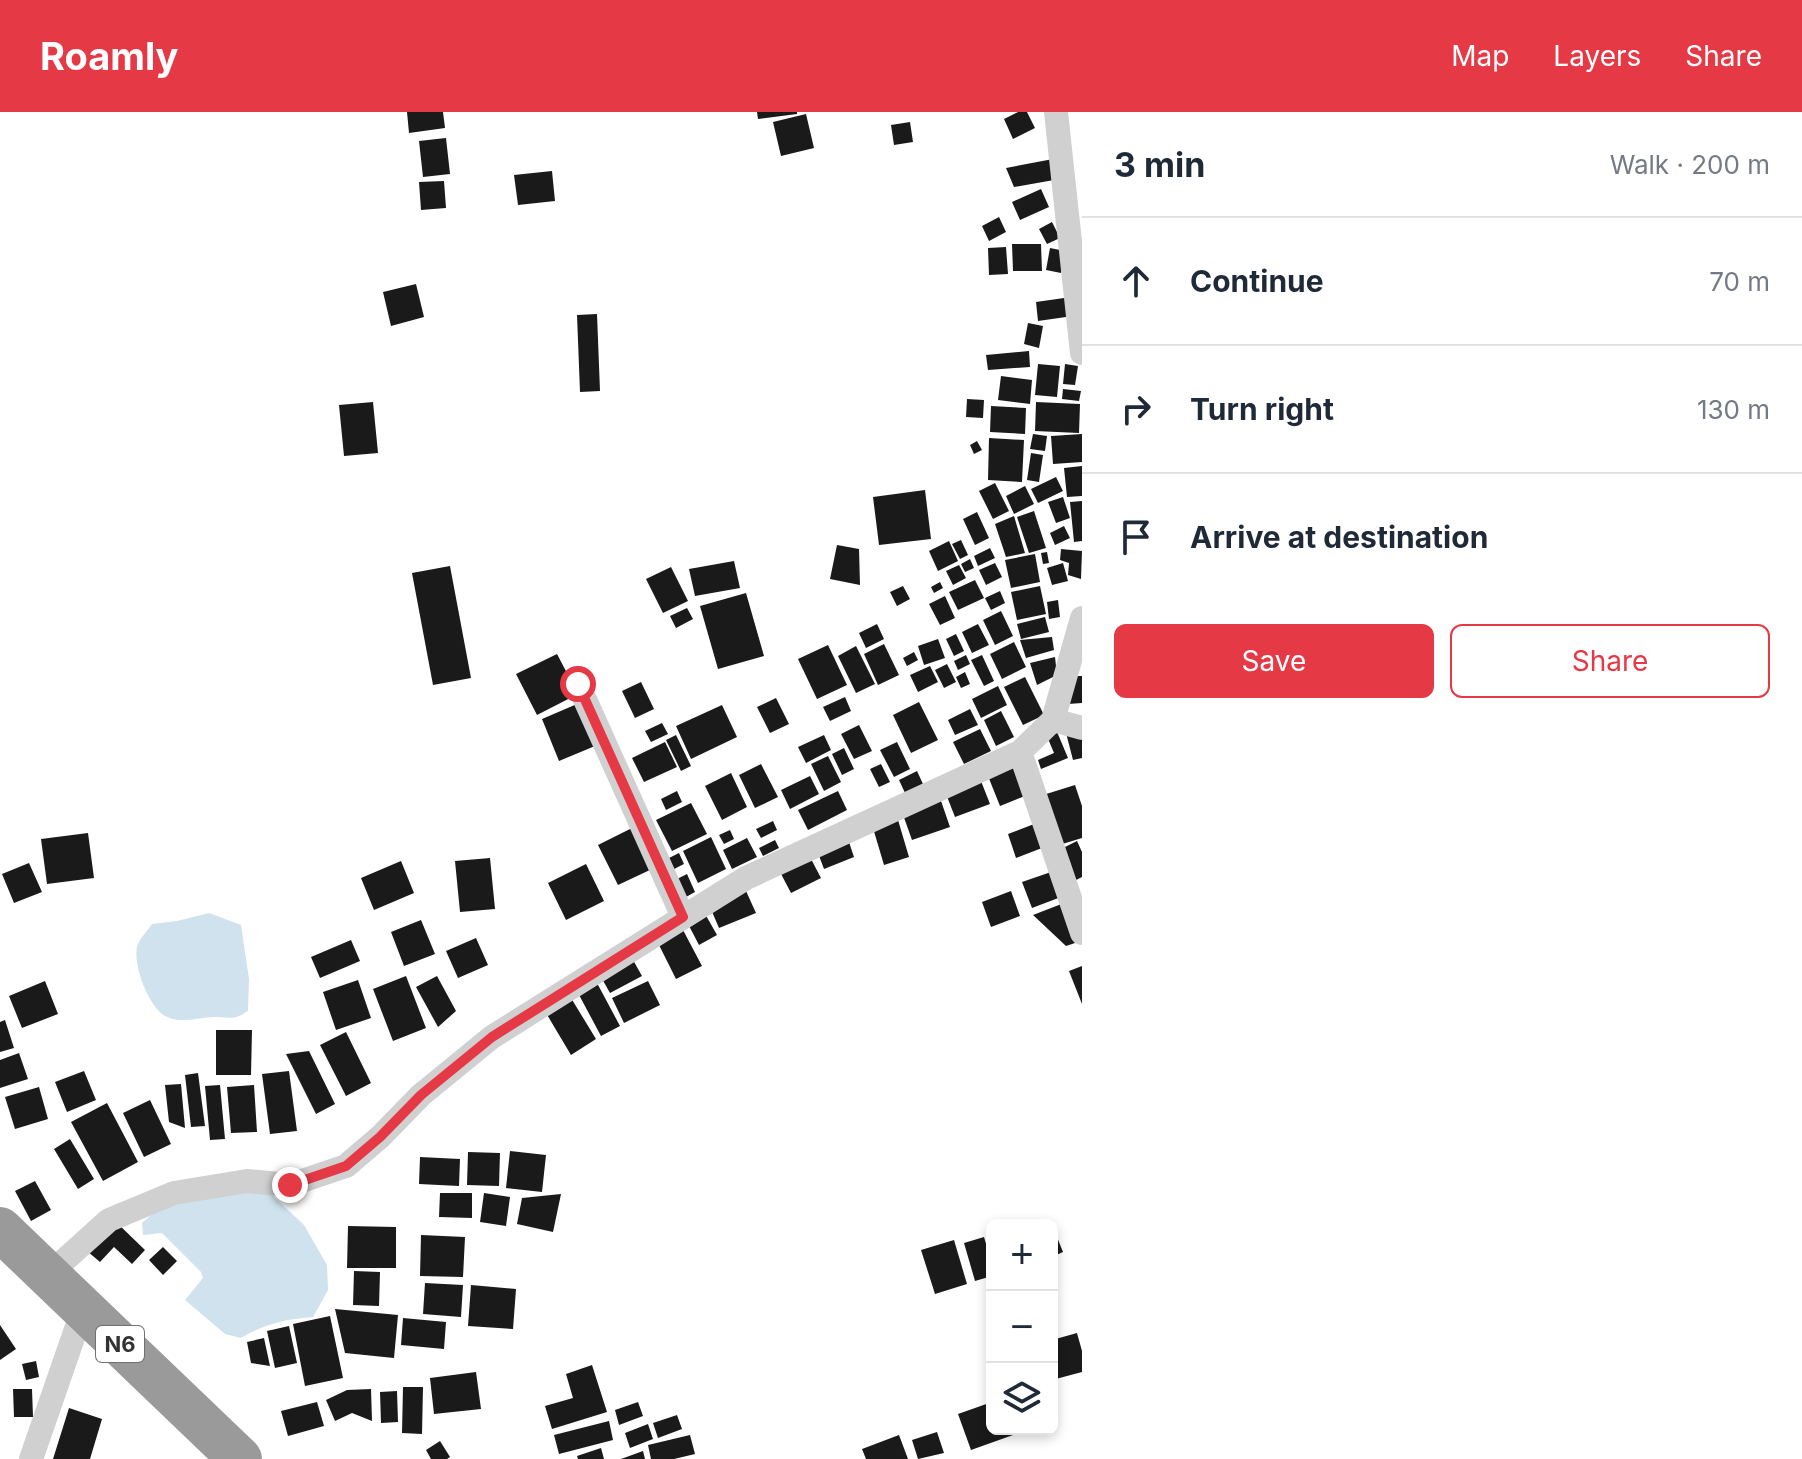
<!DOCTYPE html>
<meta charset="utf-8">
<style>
:root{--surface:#fff;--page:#f2f2f3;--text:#1f2937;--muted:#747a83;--line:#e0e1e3;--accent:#e63946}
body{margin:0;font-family:Inter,sans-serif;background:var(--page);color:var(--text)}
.controls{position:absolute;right:24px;bottom:24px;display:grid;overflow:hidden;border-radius:12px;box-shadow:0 4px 12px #0003}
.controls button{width:72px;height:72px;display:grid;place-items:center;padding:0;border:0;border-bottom:2px solid var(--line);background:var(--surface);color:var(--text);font:40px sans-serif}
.stop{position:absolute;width:24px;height:24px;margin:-18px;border:6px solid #e63946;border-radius:50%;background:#fff}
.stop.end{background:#e63946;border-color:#fff;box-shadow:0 2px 8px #0008}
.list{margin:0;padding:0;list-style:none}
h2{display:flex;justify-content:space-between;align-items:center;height:104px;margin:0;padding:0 32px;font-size:34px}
h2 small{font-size:26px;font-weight:400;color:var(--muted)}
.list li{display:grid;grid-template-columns:52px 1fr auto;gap:24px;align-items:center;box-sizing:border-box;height:128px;padding:0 32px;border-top:2px solid var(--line)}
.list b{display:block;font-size:30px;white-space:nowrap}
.list em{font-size:26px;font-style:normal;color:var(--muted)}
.actions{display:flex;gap:16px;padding:24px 32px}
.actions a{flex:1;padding:18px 0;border:2px solid var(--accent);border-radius:12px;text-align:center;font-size:28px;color:var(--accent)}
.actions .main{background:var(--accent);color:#fff}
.icon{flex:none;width:44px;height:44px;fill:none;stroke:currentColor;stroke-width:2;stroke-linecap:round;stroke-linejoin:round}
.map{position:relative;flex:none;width:1082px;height:1347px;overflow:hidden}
header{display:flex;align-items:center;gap:48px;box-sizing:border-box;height:112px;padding:0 40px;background:var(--accent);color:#fff}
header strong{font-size:38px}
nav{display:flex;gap:44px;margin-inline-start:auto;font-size:28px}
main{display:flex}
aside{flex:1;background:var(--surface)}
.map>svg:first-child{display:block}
</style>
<header>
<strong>Roamly</strong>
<nav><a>Map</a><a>Layers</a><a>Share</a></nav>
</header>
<main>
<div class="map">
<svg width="1082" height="1347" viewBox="0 0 1082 1347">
<rect width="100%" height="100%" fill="#fff"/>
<!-- water -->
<path fill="#cfe2ee" d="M209,801l32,12 8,54 -1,32c-17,11 -17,5 -35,6 -16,1 -33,7 -48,-1 -17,-10 -34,-55 -27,-72 3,-7 10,-14 14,-20l25,-3z
M237,1076l35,7 32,30 23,40 1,25 -15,27c-27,2 -49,7 -72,21l-16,-4 -40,-34 18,-22 -2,-6 -39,-39 -19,2 -1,-12 25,-22z"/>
<!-- building -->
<path fill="#1a1a1a" d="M407,0h36l2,16 -36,5z
M757,0h40v2l-39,5z
M1018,0h9l8,16 -22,11 -9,-20z
M806,2l8,34 -33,8 -8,-34z
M910,10l3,20 -19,3 -3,-20z
M446,26l4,36 -27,3 -4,-36z
M1053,47l1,21 -40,7 -8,-19z
M552,59l3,30 -37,4 -4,-30z
M444,69l2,27 -25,2 -2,-28z
M1041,77l8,18 -29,13 -8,-18z
M999,105l7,15 -17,9 -7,-15z
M1052,110l8,16 -13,6 -8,-15z
M1012,132h29l1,27h-29z
M1006,135l2,27 -19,1 -1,-27z
M1050,136l15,3 -4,22 -15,-3z
M416,172l8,33 -33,9 -8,-34z
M1071,185l2,19 -35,5 -2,-19z
M597,202l3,77 -20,1 -3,-77z
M1028,211l15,3 -4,22 -15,-4z
M1029,239l1,16 -42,3 -2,-15z
M1038,252l22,2 -3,31 -22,-2z
M1065,252l13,2 -3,19 -12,-1z
M1001,264l31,4 -2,24 -32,-4z
M1063,277l18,2 -2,10 -17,-2z
M967,287l17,1 -1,18 -17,-1z
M373,290l5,51 -34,3 -5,-51z
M1036,290l44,2 -1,29 -44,-2z
M991,294l35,2 -1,26 -35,-2z
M1033,322l14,2 -2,15 -15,-2z
M1082,322v28l-29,2 -2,-28z
M989,326l35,2 -2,42 -34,-2z
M977,329l5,9 -8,4 -4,-9z
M1031,341l12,2 -4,27 -12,-2z
M1082,354v30l-15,1 -3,-29z
M1056,365l7,14 -25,12 -7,-14z
M995,371l14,28 -16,8 -14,-28z
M1025,374l9,18 -20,10 -8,-18z
M925,378l6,49 -52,6 -6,-48z
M1063,385l7,21 -14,5 -8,-21z
M1082,389v40l-8,1 -4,-40z
M1034,399l12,37 -17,5 -12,-36z
M977,400l12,26 -14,7 -12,-26z
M1014,404l11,37 -19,4 -11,-33z
M1064,414l6,12 -15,7 -5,-12z
M961,428l7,15 -8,4 -8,-15z
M949,429l9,20 -20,10 -9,-20z
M837,433l22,4 1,36 -30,-6z
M990,436l5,10 -17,8 -4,-10z
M1061,437l21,2 -1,28 -13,-4 1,-12 -9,-3z
M1047,440l2,11 -6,1 -2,-11z
M1035,442l5,28 -29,6 -6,-28z
M970,447l4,9 -9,4 -4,-8z
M734,449l6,27 -45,8 -6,-27z
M995,451l7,14 -16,8 -7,-15z
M1063,451l5,18 -16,4 -5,-17z
M959,453l7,13 -13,7 -7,-14z
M450,454l21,112 -38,7 -21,-112z
M671,455l17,34 -25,12 -17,-34z
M975,468l9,18 -26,12 -9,-18z
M940,470l3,6 -9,5 -3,-6z
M903,474l7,13 -13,7 -7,-14z
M1040,474l6,28 -29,6 -6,-28z
M1000,479l5,12 -14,7 -6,-12z
M746,481l18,63 -46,13 -18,-63z
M945,484l10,22 -15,7 -11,-21z
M1058,488l2,17 -11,2 -2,-17z
M687,496l6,11 -17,9 -6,-12z
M1001,499l12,25 -18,9 -12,-25z
M1045,505l4,15 -28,7 -4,-15z
M877,512l7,15 -18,9 -7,-15z
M978,512l11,21 -17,8 -10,-21z
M956,522l8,17 -10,5 -8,-17z
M1052,525l2,13 -28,8 -6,-18z
M938,527l7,19 -21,7 -6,-19z
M1014,530l12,25 -24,12 -12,-25z
M884,532l15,31 -21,10 -14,-31z
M828,533l19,40 -30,14 -19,-40z
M856,534l19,38 -19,9 -18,-37z
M914,540l4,8 -11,6 -4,-8z
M557,542l21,40 -41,21 -21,-41z
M966,543l4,9 -12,6 -4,-9z
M982,543l12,26 -10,5 -13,-26z
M1055,545l2,18 -20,10 -7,-22z
M947,552l9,18 -12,6 -9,-18z
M930,554l8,16 -20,10 -8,-17z
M965,560l5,12 -9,4 -5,-11z
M1066,564h16v27l-14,1z
M1025,565l19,38 -21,10 -19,-38z
M641,570l13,27 -19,9 -13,-27z
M998,574l9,19 -26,13 -9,-19z
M845,585l6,14 -21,10 -7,-14z
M776,586l13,26 -19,9 -13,-26z
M919,590l19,38 -27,13 -18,-38z
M577,592l18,42 -36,15 -17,-42z
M722,593l15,32 -46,22 -15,-33z
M970,597l8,16 -23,10 -7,-15z
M1001,599l13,26 -18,9 -12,-26z
M662,611l6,11 -17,8 -6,-11z
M859,613l13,26 -18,8 -13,-25z
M1055,615l13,31 -27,11 -3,-9 16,-7 -8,-19z
M980,617l11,22 -27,13 -11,-22z
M1066,621l16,5v20l-9,2z
M676,623l15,31 -10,5 -15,-31z
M824,623l7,15 -25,13 -8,-16z
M665,630l12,25 -33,15 -12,-24z
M897,630l13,27 -16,8 -14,-27z
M844,636l10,21 -12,6 -10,-21z
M828,644l13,26 -17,9 -13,-27z
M761,652l17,33 -23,11 -16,-33z
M881,652l9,18 -11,5 -9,-18z
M1013,655l12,29 -25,10 -12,-30z
M917,659l6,13 -18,9 -6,-13z
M731,661l16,34 -25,13 -17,-34z
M810,664l9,18 -29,15 -9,-19z
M981,669l9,23 -35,13 -9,-23z
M1075,673l7,21v32l-23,7 -16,-50z
M677,679l5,11 -16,8 -5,-11z
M838,679l9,19 -39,20 -10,-20z
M940,686l10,29 -38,13 -10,-28z
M691,691l16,31 -35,17 -16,-31z
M898,708l11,37 -25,8 -11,-37z
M773,709l4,9 -16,8 -5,-9z
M1034,712l8,24 -26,10 -8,-24z
M632,716l20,41 -34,16 -20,-40z
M730,718l4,9 -10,5 -5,-9z
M88,721l6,45 -47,6 -6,-45z
M711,725l15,32 -28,14 -15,-32z
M747,726l10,19 -25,12 -9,-19z
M775,728l4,8 -16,8 -4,-8z
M1077,729l5,11v25l-6,3 -15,-31z
M849,730l5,15 -30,12 -6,-16z
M679,741l5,11 -10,5 -5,-11z
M810,745l11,21 -30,15 -11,-21z
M490,746l5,51 -35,3 -5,-51z
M401,749l13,32 -40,17 -13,-32z
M29,751l13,29 -28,11 -12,-29z
M586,752l18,37 -38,19 -18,-37z
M1051,760l10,25 -29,11 -10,-26z
M687,762l8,18 -9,5 -9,-18z
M746,779l10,22 -37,15 -9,-21z
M1011,779l9,25 -29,11 -9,-25z
M1064,791l14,39 -12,4 -33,-31z
M704,800l13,23 -18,10 -12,-23z
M421,808l14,34 -31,12 -13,-34z
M683,818l19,36 -26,13 -18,-36z
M476,826l12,27 -30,13 -12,-27z
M351,828l9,21 -40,17 -9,-21z
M633,848l9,16 -32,17 -9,-16z
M1082,854v38l-13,-33z
M406,864l20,52 -33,13 -20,-52z
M437,864l19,35 -18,16 -22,-40z
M358,868l13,38 -35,12 -13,-38z
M45,869l13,33 -36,14 -13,-32z
M648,869l12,24 -36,18 -12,-25z
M597,871l23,43 -19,10 -23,-43z
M571,886l25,41 -25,16 -25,-42z
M5,908l9,28 -14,4v-30z
M216,918h36l-1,45h-35z
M346,920l25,51 -25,13 -26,-51z
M309,939l26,53 -19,10 -30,-60z
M19,941l9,26 -28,9v-28z
M84,959l12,29 -29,12 -12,-30z
M289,959l8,60 -27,3 -8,-60z
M198,961l7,53 -14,1 -6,-52z
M181,972l4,44 -16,-6 -4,-37z
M220,973l5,54 -15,1 -5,-54z
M254,973l3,47 -26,1 -4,-46z
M39,975l9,32 -33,10 -10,-32z
M150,988l21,44 -27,13 -21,-44z
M107,991l31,59 -35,19 -32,-59z
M70,1027l24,40 -16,10 -24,-40z
M510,1039l36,4 -4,37 -36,-4z
M468,1040l32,1 -1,33 -32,-1z
M420,1045l40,2 -1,27 -40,-2z
M35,1069l16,29 -20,11 -16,-30z
M440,1081h32v25l-33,-1z
M484,1081l26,4 -4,29 -26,-4z
M561,1082l-8,38 -36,-8 5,-26z
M1050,1108l13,32 -11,5v-32h-13z
M115,1109l30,29 -13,14 -18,-17 -14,15 -13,-11z
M348,1114l48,1v41h-49z
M421,1123l44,2 -2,40 -43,-1z
M984,1125l8,27v12l-17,5 -11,-38z
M954,1128l13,44 -32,10 -14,-44z
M163,1135l14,14 -14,14 -14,-15z
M354,1159l26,1 -1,34 -26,-1z
M425,1171l38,2 -2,32 -38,-3z
M471,1173l45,4 -3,40 -45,-3z
M335,1197l63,6 -4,43 -49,-5z
M330,1204l13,62 -38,8 -12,-62z
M403,1206l43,4 -2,27 -43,-4z
M0,1213l16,24 -16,11z
M289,1214l8,37 -22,5 -8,-37z
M1077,1221l5,18v21l-30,8v-40z
M264,1226l6,28 -19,-3 -4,-21z
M36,1249l3,16 -13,3 -4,-16z
M592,1253l15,47 -55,17 -7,-23 28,-8 -7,-24z
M476,1260l5,37 -47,5 -4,-36z
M403,1275h20l-1,47 -20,-1z
M13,1277h19l1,28h-19z
M371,1277l1,32 -20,-8 -17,8 -9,-21 21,-10z
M397,1279l1,31 -17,1 -1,-31z
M317,1290l7,24 -36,10 -7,-25z
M638,1290l5,14 -24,9 -4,-15z
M992,1290v27h19l2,6 -42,15 -13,-36z
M69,1296l33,11 -12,40h-37z
M677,1303l5,14 -24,9 -5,-15z
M609,1309l4,19 -54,14 -5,-19z
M648,1312l5,15 -23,9 -5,-15z
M937,1320l7,21 -26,6 -6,-19z
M690,1323l5,19 -21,5h-23l-3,-14z
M899,1323l9,24h-42l-4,-10z
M440,1329l10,16 -3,2h-16l-5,-9z
M601,1336l3,11h-26l-1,-3z
M643,1339l2,8h-24z"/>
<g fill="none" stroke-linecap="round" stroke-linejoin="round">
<!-- street -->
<path stroke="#d0d0d0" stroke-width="24" d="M1056,0l26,241
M578,572l105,233
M1053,608l29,8
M1020,640l62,181
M48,1163l61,-55 65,-27 73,-12 43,4 56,-19 34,-29 41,-42 71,-58 254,-159 274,-126 33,-32 29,-102
M31,1347l52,-150"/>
<!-- highway -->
<path stroke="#9a9a9a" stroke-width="44" d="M0,1117l240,230"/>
</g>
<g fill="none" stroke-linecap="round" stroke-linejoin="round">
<!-- route -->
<path stroke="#e63946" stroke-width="10" d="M290,1073l56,-19 34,-29 41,-42 71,-58 191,-120 -105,-233"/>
</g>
<g text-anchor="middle" stroke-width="8" stroke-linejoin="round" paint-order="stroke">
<!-- shield labels -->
<rect fill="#fff" stroke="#707070" stroke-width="2" x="96" y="1214" width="48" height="36" rx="6"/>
<g font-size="22" font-weight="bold" fill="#333">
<text x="120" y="1240">N6</text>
</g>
</g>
</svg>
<div class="controls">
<button>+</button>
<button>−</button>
<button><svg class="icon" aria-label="layers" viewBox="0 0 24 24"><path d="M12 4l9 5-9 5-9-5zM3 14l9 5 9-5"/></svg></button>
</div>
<div class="stop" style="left:578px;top:572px"></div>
<div class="stop end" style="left:290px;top:1073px"></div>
</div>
<aside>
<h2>3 min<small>Walk · 200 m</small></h2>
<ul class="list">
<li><svg class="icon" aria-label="ahead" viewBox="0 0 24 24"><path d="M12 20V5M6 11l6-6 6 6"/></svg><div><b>Continue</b></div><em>70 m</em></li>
<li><svg class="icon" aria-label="right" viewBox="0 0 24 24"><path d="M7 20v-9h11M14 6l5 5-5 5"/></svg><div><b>Turn right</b></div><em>130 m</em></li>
<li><svg class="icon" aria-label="arrive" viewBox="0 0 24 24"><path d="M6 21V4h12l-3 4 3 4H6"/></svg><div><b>Arrive at destination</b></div></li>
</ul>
<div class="actions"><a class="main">Save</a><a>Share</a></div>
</aside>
</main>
